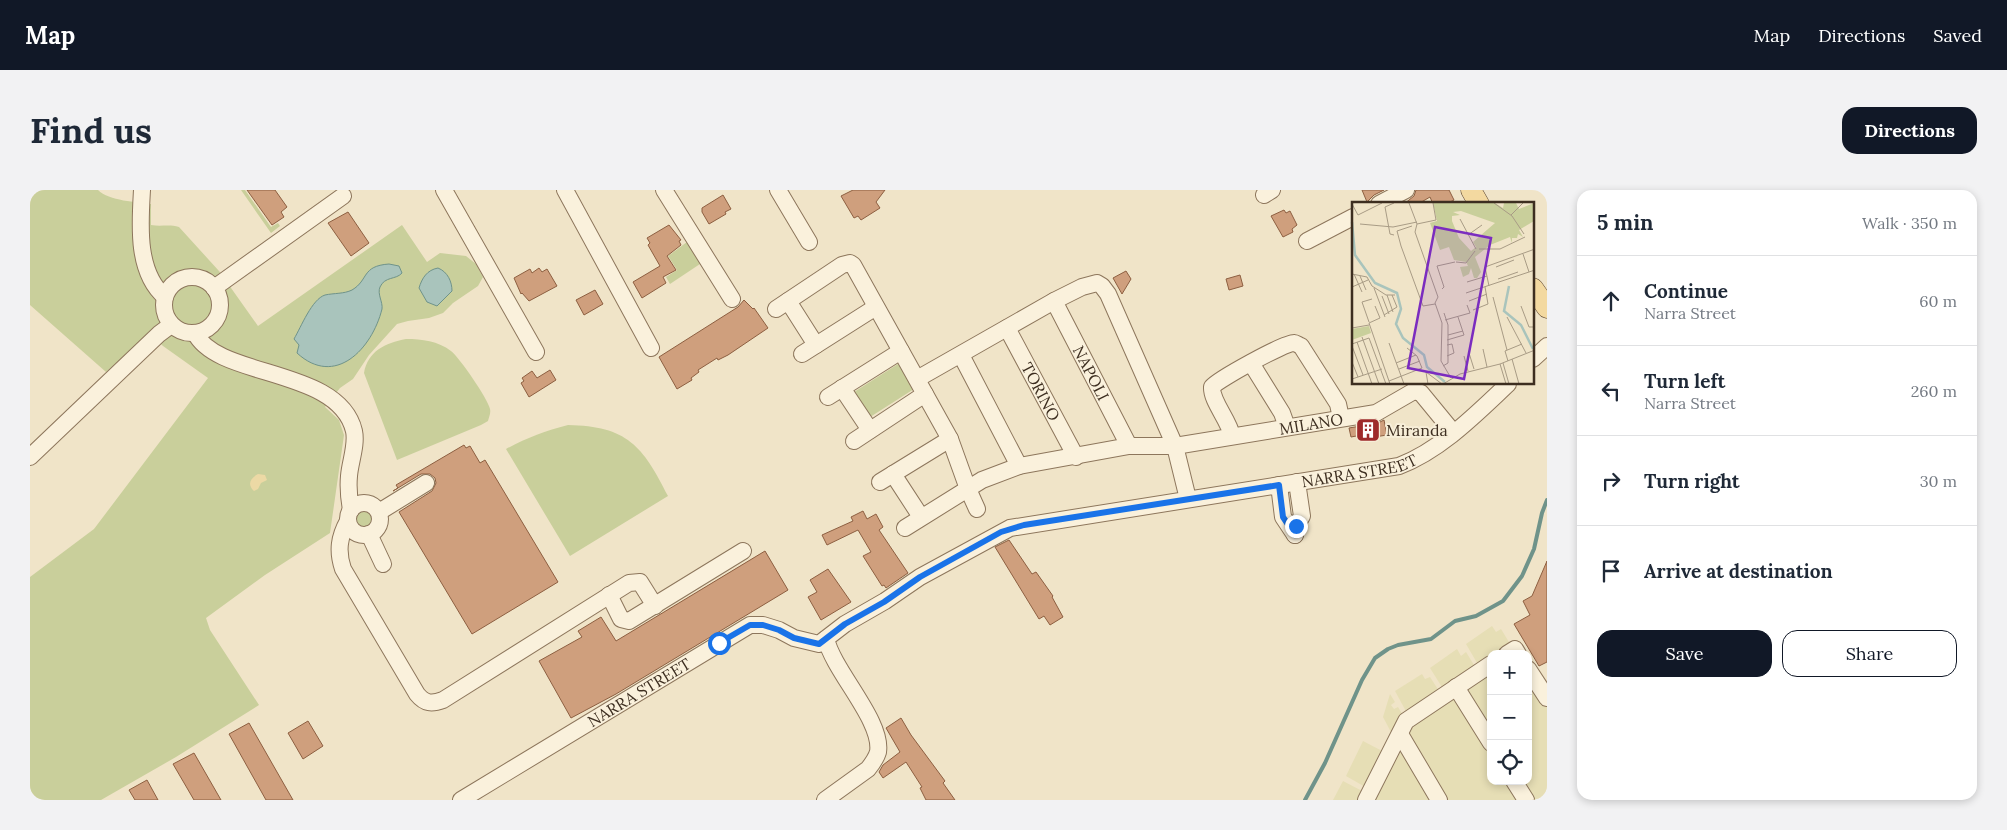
<!DOCTYPE html>
<meta charset="utf-8">
<style>
:root{--surface:#fff;--page:#f2f2f3;--text:#1f2937;--muted:#747a83;--line:#e0e1e3;--accent:#111827}
body{margin:0;font-family:Lora,serif;background:var(--page);color:var(--text)}
.controls{position:absolute;right:15px;bottom:15px;display:grid;overflow:hidden;border-radius:10px;box-shadow:0 2px 8px #0003}
.controls button{width:45px;height:45px;display:grid;place-items:center;padding:0;border:0;border-bottom:1px solid var(--line);background:var(--surface);color:var(--text);font:25px sans-serif}
.stop{position:absolute;width:15px;height:15px;margin:-11px;border:4px solid #1a73e8;border-radius:50%;background:#fff}
.stop.end{background:#1a73e8;border-color:#fff;box-shadow:0 1px 5px #0008}
.list{margin:0;padding:0;list-style:none}
h2{display:flex;justify-content:space-between;align-items:center;height:65px;margin:0;padding:0 20px;font-size:21px}
h2 small{font-size:16px;font-weight:400;color:var(--muted)}
.list li{display:grid;grid-template-columns:32px 1fr auto;gap:15px;align-items:center;box-sizing:border-box;height:90px;padding:0 20px;border-top:1px solid var(--line)}
.list b{display:block;font-size:19px;white-space:nowrap}
.list p{margin:0;font-size:16px;white-space:nowrap;color:var(--muted)}
.list em{font-size:16px;font-style:normal;color:var(--muted)}
.actions{display:flex;gap:10px;padding:15px 20px}
.actions a{flex:1;padding:11px 0;border:1px solid var(--accent);border-radius:15px;text-align:center;font-size:18px;color:var(--accent)}
.actions .main{background:var(--accent);color:#fff}
.icon{flex:none;width:28px;height:28px;fill:none;stroke:currentColor;stroke-width:2;stroke-linecap:round;stroke-linejoin:round}
.map{position:relative;flex:none;width:1517px;height:610px;overflow:hidden;border-radius:15px}
header{display:flex;align-items:center;gap:30px;box-sizing:border-box;height:70px;padding:0 25px;background:var(--accent);color:#fff}
header strong{font-size:24px}
nav{display:flex;gap:28px;margin-inline-start:auto;font-size:18px}
.intro{display:flex;align-items:center;justify-content:space-between;box-sizing:border-box;height:120px;padding:0 30px}
h1{margin:0;font-size:35px}
.button{padding:12px 22px;border-radius:15px;background:var(--accent);color:#fff;font-size:18px;font-weight:700}
main{display:flex;gap:30px;padding:0 30px}
aside{flex:1;background:var(--surface);border-radius:15px;box-shadow:0 2px 8px #0003}
.map>svg:first-child{display:block}
</style>
<header>
<strong>Map</strong>
<nav><a>Map</a><a>Directions</a><a>Saved</a></nav>
</header>
<div class="intro"><h1>Find us</h1><a class="button">Directions</a></div>
<main>
<div class="map">
<svg width="1517" height="610" viewBox="0 0 1517 610">
<rect width="100%" height="100%" fill="#f0e4c8"/>
<!-- farmland -->
<path fill="#e6deb5" d="M1462,436l4,6 5,-3 11,18 -10,7h-11v7l-11,7 -14,-24z
M1427,459l4,7 5,-4 11,18 -32,22 -15,-24z
M1461,478v68l-30,-49z
M1392,484l3,5 5,-2 11,17 -33,21 -13,-24z
M1498,485l19,30v95h-17l-11,-19h9z
M1426,502l35,58v31h19l11,19h-77l-39,-66 6,-12z
M1360,504l5,8 -4,3 3,4 4,-2 6,10 -11,19 -10,-19z
M1333,551l23,12 -19,35 -21,-12z
M1370,551l36,59h-66z
M1313,591l23,12 -4,7h-29z"/>
<!-- green -->
<path fill="#c9cf9b" d="M0,0h68c11,11 39,12 53,14v21c10,2 18,-1 28,2l40,44 39,55 144,-101 25,37 13,-9 26,3 10,8 7,13 -5,9 -25,17 -10,10 -14,5 -21,3 -11,3 -28,31 -16,24 -13,9 -15,19 14,13 5,15 -14,98 -65,42 -59,43 4,12 49,75 -83,52 -75,43h-71v-223l64,-48 114,-151 -45,-32 -13,-13 -44,39 -76,-67z
M211,0h4l26,37 7,-4 2,3 -9,7z
M657,52l13,22 -30,20 -4,-7 11,-7 -9,-14z
M376,149c16,0 32,2 45,12 8,6 37,48 39,58 1,4 -1,8 -2,12l-7,4 -84,35 -33,-87c4,-22 21,-30 42,-34z
M868,174l16,25 -47,30 -16,-25z
M538,235c59,1 75,21 100,71l-98,60 -64,-107c20,-11 39,-18 62,-24z
M326 329a8 8 0 1 1 16 0a8 8 0 1 1-16 0Z"/>
<!-- sand -->
<path fill="#ecd9a5" d="M228,284l7,1 2,5 -6,3 -3,6 -4,2c-7,-6 -4,-13 4,-17z"/>
<!-- water -->
<path fill="#a9c4bc" stroke="#6f938a" d="M359,74l10,2 3,7c-6,7 -17,3 -22,14 -3,7 3,15 2,22 -10,40 -47,79 -85,44l2,-8 -5,-6c7,-12 18,-40 31,-44 9,-2 19,-1 27,-5 17,-10 9,-24 37,-26z
M408,78c10,4 14,14 14,23l-15,15 -10,-4 -8,-14c3,-10 8,-18 19,-20z"/>
<g fill="none" stroke-linecap="round" stroke-linejoin="round">
<!-- stream -->
<path stroke="#6f938a" stroke-width="4" d="M1275,610l20,-37 37,-83 13,-22 13,-9 10,-4 33,-6 24,-18 21,-5 27,-15 19,-25 12,-27 8,-36 5,-13"/>
</g>
<!-- building -->
<path fill="#cf9f7d" stroke="#8d5f41" d="M217,0h28l12,17 -6,5 3,5 -12,8z
M823,0h32l-9,12 4,6 -19,12 -3,-4 -4,2 -13,-22z
M1332,0h22l-10,5 -7,7z
M1386,0h33l5,10 -8,4h-13l-3,-7 -12,7h-14l10,-8z
M693,5l8,14 -6,3 1,2 -17,10 -7,-12v-4z
M1254,20l2,3 4,-2 7,14 -5,4 1,3 -10,5 -12,-21z
M318,22l21,31 -18,13 -23,-33z
M639,35l12,15 -2,1 2,4 -14,11 9,14 -13,7 3,6 -24,15 -9,-16 27,-16 -12,-21 2,-2 -3,-5z
M509,78l3,4 5,-3 10,17 -28,15 -7,-8 -1,1 -7,-16 16,-9 2,4z
M1096,81l5,8 -9,15 -9,-16z
M1210,85l3,11 -14,4 -3,-11z
M565,100l8,14 -19,11 -8,-15z
M714,110l9,9 1,-1 14,20 -40,27 -10,5 -1,-2 -19,12 1,2 -8,6 1,2 -15,9 -18,-32 79,-50z
M520,180l6,10 -27,17 -8,-14 3,-2 -2,-3 10,-7 5,7z
M1354,230l3,15 -19,3 -1,-4 -16,3 -2,-9 29,-5z
M434,255l2,3 4,-2 10,17 5,-3 73,122 -86,52 -73,-122 33,-21 4,-8 -1,-5 -5,-4h-9l-28,17 5,-3 -2,-3z
M833,321l4,8 9,-5 7,13 -4,3 29,43 -22,15 -2,-3 -2,1 -19,-30 8,-4 -13,-22 -31,15 -5,-10 31,-14 -2,-4z
M979,350l23,34 4,-2 17,24 -1,1 11,20 -13,8 -6,-9 -5,3 -44,-72z
M735,361l23,39 -172,104 -45,24 -32,-57 43,-24 -4,-6 23,-14 15,24z
M1517,371v101l-8,4 -25,-42 16,-9 -7,-14 9,-5z
M798,379l23,33 -30,18 -13,-23 9,-5 -7,-12z
M871,528l10,17 34,46 -2,2 12,17h-29l-6,-12 2,-1 -16,-25 -23,16 -4,-6 4,-7 17,-13 -14,-24z
M278,531l15,25 -20,13 -15,-26z
M219,533l44,77h-27l-37,-66z
M164,563l27,47h-27l-21,-36z
M117,590l11,20h-23l-6,-10z"/>
<g fill="none" stroke-linecap="round" stroke-linejoin="round">
<defs>
<g id="minor">
<path d="M112,0c-2,34 -6,82 23,107"/>
<path d="M414,0l92,162"/>
<path d="M535,0l86,158"/>
<path d="M634,0l68,109"/>
<path d="M748,0l31,52"/>
<path d="M1234,5l8,-5"/>
<path d="M1349,14l27,-14"/>
<path d="M1277,51l46,-24"/>
<circle cx="162" cy="115" r="28"/>
<path d="M184,98l129,-92"/>
<path d="M758,111l28,44"/>
<path id="s1" d="M1024,111l75,145"/>
<path d="M746,119l66,-44 8,-2 3,2 97,174 18,50 9,20"/>
<path id="s2" d="M977,138l69,129"/>
<path d="M165,143c23,46 144,34 159,98 3,14 -4,31 -5,45 -1,11 0,23 2,34"/>
<path d="M772,164l74,-47"/>
<path d="M931,165l58,111"/>
<path d="M1503,169l14,-13"/>
<path d="M1221,173l31,50 5,14"/>
<path d="M887,189l137,-78 28,-14 15,-4 5,3 6,8 67,152 13,53"/>
<path d="M812,198l28,42"/>
<path d="M798,207l73,-46"/>
<path d="M1202,246c-3,-16 -21,-35 -20,-49 5,-7 74,-45 82,-44 2,0 4,2 7,3l37,58 3,14"/>
<path d="M824,251l71,-47"/>
<path d="M0,267l129,-123 12,-9"/>
<path d="M863,284l28,43"/>
<path d="M850,292l70,-43"/>
<path d="M1249,295l4,32 12,18"/>
<circle cx="334" cy="329" r="16"/>
<path d="M349,322l47,-29"/>
<path d="M318,331c-9,16 -11,30 -5,48l74,125c8,10 15,10 26,6l186,-117 11,-1 15,24"/>
<path id="s3" d="M875,338l77,-48 37,-14 110,-20h46l201,-33 38,-22 7,2 32,39"/>
<path d="M339,344l14,30"/>
<path d="M1265,345l1,-9 6,-10 -5,-34"/>
<path d="M579,405l12,24 8,2 114,-70"/>
<path d="M1477,464l8,-5 3,5"/>
<path d="M1498,479l19,29"/>
<path d="M1426,497l35,56"/>
<path d="M1370,544l39,66"/>
<path d="M1484,591l12,19"/>
<path id="s4" d="M431,610l289,-175h13l16,5 15,8 25,6 26,-20 40,-23 35,-24 90,-49 389,-62c42,-16 77,-52 109,-82"/>
<path d="M795,610l43,-31c4,-5 8,-10 10,-17 5,-31 -44,-80 -52,-113"/>
<path d="M1336,610l40,-79 85,-57"/>
</g>
<path id="major" d="M1441,0l8,14
M1503,98l14,20"/>
</defs>
<!-- minor casing -->
<use href="#minor" stroke="#8d765c" stroke-width="18"/>
<!-- major casing -->
<use href="#major" stroke="#5b4430" stroke-width="21"/>
<!-- minor -->
<use href="#minor" stroke="#faf1dc" stroke-width="16"/>
<!-- major -->
<use href="#major" stroke="#f3d9a0" stroke-width="20"/>
</g>
<g fill="none" stroke-linecap="round" stroke-linejoin="round">
<!-- route -->
<path stroke="#1a73e8" stroke-width="6" d="M689,453l31,-18h13l16,5 15,8 25,6 26,-20 39,-22 36,-25 81,-45 23,-7 255,-40 4,32 12,18 1,-9"/>
</g>
<!-- icons -->
<defs>
<symbol id="building-square" viewBox="-11 -11 22 22"><rect x="-9" y="-9" width="18" height="18" rx="4" fill="#9e2a2b" stroke="#f7eed8"/><path d="M-4-6H4V6H1V3H-1V6H-4ZM-2.5-4.3h1.7v1.8h-1.7ZM.8-4.3h1.7v1.8H.8ZM-2.5-1h1.7V.8h-1.7ZM.8-1h1.7V.8H.8Z" fill="#fff"/></symbol>
</defs>
<g fill-rule="evenodd">
<use href="#building-square" x="1324" y="226" width="28" height="28"/>
</g>
<g text-anchor="middle" stroke-width="4" stroke-linejoin="round" paint-order="stroke">
<!-- street labels -->
<g font-size="16" fill="#3d2e20" stroke="#f7eed8">
<text dy="6" stroke="none"><textPath href="#s1" startOffset="81">NAPOLI</textPath></text>
<text dy="6" stroke="none"><textPath href="#s2" startOffset="72">TORINO</textPath></text>
<text dy="6" stroke="none"><textPath href="#s3" startOffset="426">MILANO</textPath></text>
<text dy="6" stroke="none"><textPath href="#s4" startOffset="988">NARRA STREET</textPath></text>
<text dy="6" stroke="none"><textPath href="#s4" startOffset="208">NARRA STREET</textPath></text>
</g>
<!-- poi labels -->
<g font-size="16" fill="#3d2e20" stroke="#f7eed8" text-anchor="start">
<text x="1356" y="246">Miranda</text>
</g>
</g>
<!-- overview -->
<g transform="translate(1322 12)">
<rect width="182" height="182" fill="#f0e4c8"/>
<path d="M81,1h62l8,5 1,-5h12l3,6 15,-6v18l-15,9 4,7 -5,-3 -1,4h-5v5l-2,-6 -20,8 -15,12 6,15 -4,6h-3l-3,-10 -2,6 -6,3 -3,-10 8,-1 -2,-4 -12,-2 -5,-13 -9,3 -10,-27 7,-2zM109,9l34,12 -22,19 3,5 -5,4 -12,-13 -7,-17v-5l8,-1 -7,-3zM17,124l2,7 -19,7v-11z" fill="#c9cf9b" fill-rule="evenodd"/>
<path fill="none" stroke="#a9c4bc" stroke-width="2.5" d="M0,20l3,33 20,28 22,10 4,16 -5,15 7,14 21,17 3,12 18,15M157,84l-5,25 17,14 12,24"/>
<path fill="none" stroke="#a89b85" stroke-width="1" d="M57,1l8,21M142,1l18,13 12,18M0,2l6,11 24,-12M159,13l12,-12M108,17l16,30M8,22l33,3 24,-5M65,22l-2,8 23,65 -3,6 7,20 -1,38 10,17M65,22l19,-4 -3,-17M60,24l-15,5 4,15 22,60 12,-2M42,33l-4,-1 -5,-27 9,-4M116,33l14,-10M127,47h21l25,-12M171,52l6,18M104,60l10,1 9,-12M144,65l18,-7M0,72l15,3 5,9 14,9h9M2,72l8,18M8,74l6,14M146,77l20,-7M115,80l20,-6M137,84l-4,-19 50,-18M0,85l16,-7M133,85l3,17M22,86l11,29M90,87l2,-2 -7,-21 18,-4M114,91l69,-23M35,93l6,17M30,94l7,18M141,95l14,53M117,99l18,-7M23,104l5,12 -11,5 21,61M169,104l8,21h6M121,108l15,-6M32,113l13,-8 -5,-12M155,115l19,36M93,118l25,-7 -3,-8M17,120l-7,-20 10,-3M0,126l17,-3M96,133l15,-4M10,135l17,47M95,138l17,-5 -6,-18M5,140l15,42M37,141l15,41M0,142l17,-6 17,46M0,144l11,29M131,147l4,18M117,151l5,16M95,154l7,-3 -2,-9 -5,1M112,154l4,15M160,157l7,25M156,159l-3,-10 17,-7M0,160l6,15M44,161l20,-8M151,161l6,21M148,162l6,20M91,164l5,-3v-38l-4,-12M47,167l21,-8M0,177l30,-10M37,179l33,-13 -5,-12 -10,-8M76,182l-2,-12 16,12M91,182l17,-10 40,-10 35,-14"/>
<path fill="#7b2cbf" fill-opacity="0.15" stroke="#7b2cbf" stroke-width="2.5" d="M83,25l56,11 -27,141 -56,-11z"/>
<rect width="182" height="182" fill="none" stroke="#3d2e20" stroke-width="2.5"/>
</g>
</svg>
<div class="controls">
<button>+</button>
<button>−</button>
<button><svg class="icon" aria-label="locate" viewBox="0 0 24 24"><circle cx="12" cy="12" r="6"/><path d="M12 2v4M12 18v4M2 12h4M18 12h4"/></svg></button>
</div>
<div class="stop" style="left:689px;top:453px"></div>
<div class="stop end" style="left:1266px;top:336px"></div>
</div>
<aside>
<h2>5 min<small>Walk · 350 m</small></h2>
<ul class="list">
<li><svg class="icon" aria-label="ahead" viewBox="0 0 24 24"><path d="M12 20V5M6 11l6-6 6 6"/></svg><div><b>Continue</b><p>Narra Street</p></div><em>60 m</em></li>
<li><svg class="icon" aria-label="left" viewBox="0 0 24 24"><path d="M17 20v-9H6M10 6l-5 5 5 5"/></svg><div><b>Turn left</b><p>Narra Street</p></div><em>260 m</em></li>
<li><svg class="icon" aria-label="right" viewBox="0 0 24 24"><path d="M7 20v-9h11M14 6l5 5-5 5"/></svg><div><b>Turn right</b></div><em>30 m</em></li>
<li><svg class="icon" aria-label="arrive" viewBox="0 0 24 24"><path d="M6 21V4h12l-3 4 3 4H6"/></svg><div><b>Arrive at destination</b></div></li>
</ul>
<div class="actions"><a class="main">Save</a><a>Share</a></div>
</aside>
</main>
